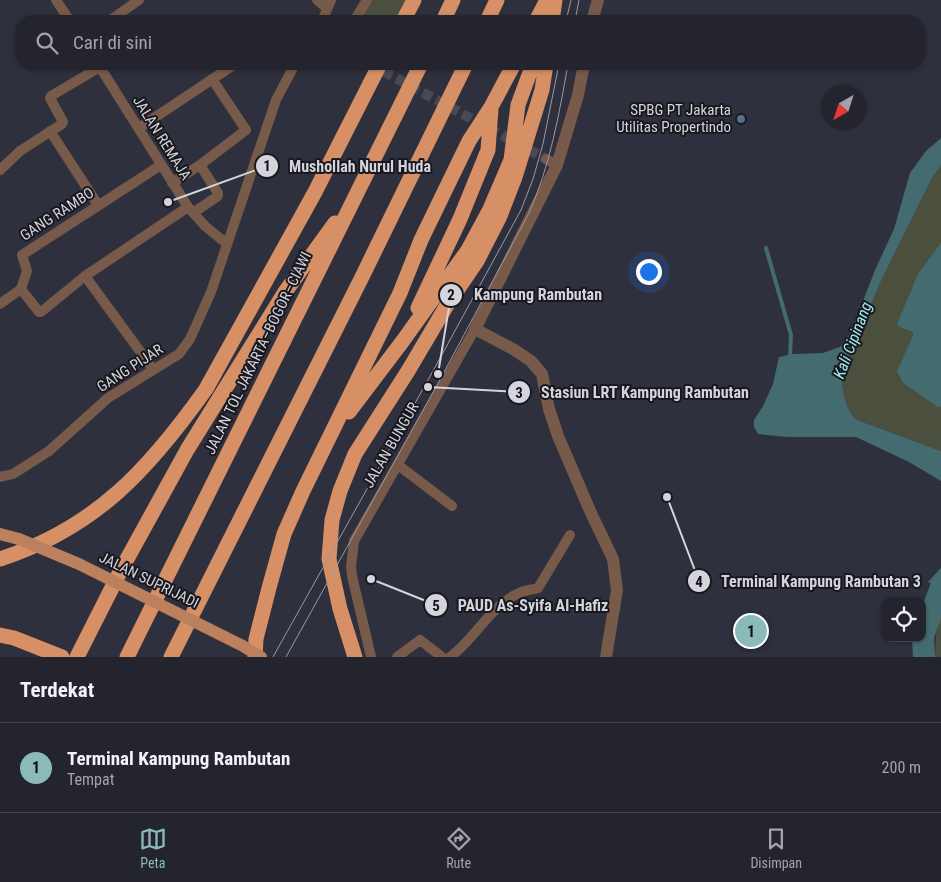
<!DOCTYPE html>
<html lang="id">
<meta charset="utf-8">
<style>
:root{--surface:#23242e;--page:#2f303a;--text:#f1f3f6;--muted:#a3a4aa;--line:#40414a;--accent:#8bbbb9}
body{margin:0;font-family:"Roboto Condensed",sans-serif;background:var(--page);color:var(--text)}
.controls{position:absolute;right:15px;bottom:15px;display:grid;overflow:hidden;border-radius:10px;box-shadow:0 1px 4px #0004}
.controls button{width:45px;height:45px;display:grid;place-items:center;padding:0;border:0;border-bottom:1px solid var(--line);background:var(--surface);color:var(--text);font:25px sans-serif}
.compass{position:absolute;left:821px;top:85px;width:45px;height:45px;border-radius:50%;background:var(--surface);box-shadow:0 1px 4px #0004;rotate:219deg}
.you{position:absolute;left:648px;top:271px;width:18px;height:18px;margin:-12px;border:4px solid #fff;border-radius:50%;background:#1a73e8;box-shadow:0 0 0 8px #1a73e833}
.badge{display:grid;place-items:center;width:32px;height:32px;border-radius:50%;background:var(--accent);color:#111;font-size:16px;font-weight:700}
.pin{position:absolute;translate:-50% -50%;border:2px solid #fff;box-shadow:0 1px 5px #0006}
.list{margin:0;padding:0;list-style:none}
h2{display:flex;justify-content:space-between;align-items:center;height:65px;margin:0;padding:0 20px;font-size:21px}
h2 small{font-size:16px;font-weight:400;color:var(--muted)}
.list li{display:grid;grid-template-columns:32px 1fr auto;gap:15px;align-items:center;box-sizing:border-box;height:90px;padding:0 20px;border-top:1px solid var(--line)}
.list b{display:block;font-size:19px;white-space:nowrap}
.list p{margin:0;font-size:16px;white-space:nowrap;color:var(--muted)}
.list em{font-size:16px;font-style:normal;color:var(--muted)}
.icon{flex:none;width:28px;height:28px;fill:none;stroke:currentColor;stroke-width:2;stroke-linecap:round;stroke-linejoin:round}
.map{position:relative;flex:none;width:941px;height:657px;overflow:hidden}
.search{position:absolute;background:var(--surface);box-shadow:0 1px 4px #0004;left:15px;right:15px;top:15px;height:55px;display:flex;align-items:center;gap:12px;box-sizing:border-box;padding:0 18px;border-radius:20px;color:var(--muted);font-size:19px}
.sheet{height:155px;background:var(--surface)}
nav{display:flex;justify-content:space-around;align-items:center;box-sizing:border-box;height:70px;border-top:1px solid var(--line);background:var(--surface);font-size:14px;color:var(--muted)}
nav a{display:grid;justify-items:center;gap:2px}
nav .on{color:var(--accent)}
.map>svg:first-child{display:block}
</style>
<div class="map">
<svg width="941" height="657" viewBox="0 0 941 657">
<rect width="100%" height="100%" fill="#2f303d"/>
<!-- green -->
<path fill="#4b4f3e" d="M367,0h47l-11,21h-49z
M941,165v286l-84,-31c-13,-11 -16,-33 -15,-50l40,-91 49,-99z
M941,613v44h-6l1,-22z"/>
<!-- water -->
<path fill="#446b6f" d="M941,138v27l-10,15 -49,99 -40,91c-1,16 2,39 15,50l84,31v30l-32,-19 -53,-25h-69l-29,-3 -4,-7v-7l9,-14 10,-22 6,-27 15,-3 29,-1 17,-6 11,-15 24,-62 19,-41 16,-56 16,-22z
M941,243v164h-3l-35,-24 -6,-12 16,-35v-4l-13,-5 -3,-3 21,-50z
M941,568v19l-13,-5z"/>
<g fill="none" stroke-linecap="round" stroke-linejoin="round">
<!-- stream -->
<path stroke="#446b6f" stroke-width="4" d="M766,248l25,87 -1,22"/>
<!-- river -->
<path stroke="#446b6f" stroke-width="22" d="M924,657l-1,-21 18,-49"/>
<!-- minor-tunnel -->
<path stroke="#484955" stroke-width="10" stroke-dasharray="10 5" stroke-linecap="butt" d="M370,64l176,95"/>
<!-- minor -->
<path stroke="#775a49" stroke-width="10" d="M56,0l14,21
M317,0l10,8
M109,21l30,-21
M322,21l9,-21
M354,21l13,-21
M98,64l90,143 17,19 22,18
M139,128l96,-64
M50,131l48,74
M546,159l11,6
M0,170l20,-19 42,-27 1,-2 -13,-24 1,-2 49,-29
M172,183l28,-18 46,-35 -34,-51
M193,213l25,-17v-3l-18,-28
M85,276l68,93
M21,289l18,23h2l44,-36 103,-69
M0,304l21,-15 6,-18 -5,-16 139,-90
M398,465l54,41
M0,477l13,-3 36,-23 59,-53 71,-44 11,-15 21,-47 65,-192 19,-36
M371,657l-19,-81 -1,-9 3,-26 121,-212
M397,657l23,-17 22,17
M450,657c25,-18 40,-51 69,-64 6,-3 13,-3 19,-5l32,-53"/>
<!-- tertiary -->
<path stroke="#775a49" stroke-width="12" d="M592,21l6,-21
M584,64l-6,31 -21,70 -82,164 38,20 18,12 11,13 7,35 9,27 33,77 22,46 4,31 -11,67"/>
<!-- primary -->
<path stroke="#bc805e" stroke-width="12" d="M0,534l19,5"/>
<!-- motorway -->
<path stroke="#d78f65" stroke-width="15" d="M403,21l11,-21
M443,21l10,-21
M487,21l10,-21
M536,21l11,-21
M552,21l3,-21
M418,308l42,-89 28,-69 3,-41
M349,412l53,-70 66,-92 22,-41 21,-49 7,-55 15,-41
M0,559c96,-31 149,-90 206,-170l109,-197 65,-128
M0,635l14,3 48,19
M77,657l44,-87 66,-120 98,-158 50,-69
M127,657l294,-593
M171,657l190,-378 105,-215
M255,657l1,-18 13,-51 15,-54 19,-43 97,-198 21,-53 48,-99 22,-34 23,-43
M355,657l-15,-48 -11,-50 3,-39 8,-29 15,-37 53,-83 39,-66 30,-44 23,-45 15,-39 27,-87 4,-26"/>
<!-- tram -->
<path stroke="#9899a3" stroke-width="1" d="M566,21l5,-21
M575,21l4,-21
M273,657l160,-286 88,-161 12,-31 10,-35 16,-80
M286,657l156,-281 87,-163c21,-47 30,-98 39,-149"/>
<!-- primary-bridge -->
<path stroke="#bc805e" stroke-width="12" d="M19,539l60,25 164,82 18,11"/>
</g>
<!-- markers -->
<circle fill="#5c6f8a" stroke="#18181e" stroke-width="2" cx="741" cy="119" r="5"/>
<g text-anchor="middle" stroke-width="4" stroke-linejoin="round" paint-order="stroke">
<!-- poi labels -->
<g font-size="15" fill="#d3d4dc" stroke="#18181e" text-anchor="end">
<text x="731" y="115">SPBG PT Jakarta<tspan x="731" dy="17">Utilitas Propertindo</tspan></text>
</g>
<!-- street labels -->
<g font-size="15" fill="#d3d4dc" stroke="#18181e">
<text transform="translate(162 138) rotate(58)" y="5">JALAN REMAJA</text>
<text transform="translate(57 214) rotate(-33)" y="5">GANG RAMBO</text>
<text transform="translate(258 353) rotate(-64)" y="5">JALAN TOL JAKARTA–BOGOR–CIAWI</text>
<text transform="translate(130 368) rotate(-33)" y="5">GANG PIJAR</text>
<text transform="translate(391 445) rotate(-60)" y="5">JALAN BUNGUR</text>
<text transform="translate(149 580) rotate(26)" y="5">JALAN SUPRIJADI</text>
</g>
<!-- water labels -->
<g font-size="16" font-style="italic" fill="#a0ebf2" stroke="#18181e">
<text transform="translate(852 340) rotate(-69)" y="6">Kali Cipinang</text>
</g>
</g>
<!-- callouts -->
<path fill="none" stroke="#d3d4dc" stroke-width="2" d="M168 202L267 166M438 374L451 295M428 387L519 392M667 497L699 581M371 579L436 605"/>
<g fill="#d3d4dc" stroke="#18181e" stroke-width="2">
<circle cx="168" cy="202" r="5"/>
<circle cx="438" cy="374" r="5"/>
<circle cx="428" cy="387" r="5"/>
<circle cx="667" cy="497" r="5"/>
<circle cx="371" cy="579" r="5"/>
<circle cx="267" cy="166" r="12"/>
<circle cx="451" cy="295" r="12"/>
<circle cx="519" cy="392" r="12"/>
<circle cx="699" cy="581" r="12"/>
<circle cx="436" cy="605" r="12"/>
</g>
<g font-size="15" text-anchor="middle" font-weight="bold" fill="#111">
<text x="267" y="171">1</text>
<text x="451" y="300">2</text>
<text x="519" y="398">3</text>
<text x="699" y="587">4</text>
<text x="436" y="611">5</text>
</g>
<g font-size="16" text-anchor="middle" font-weight="bold" fill="#d3d4dc" stroke="#18181e" stroke-width="4" stroke-linejoin="round" paint-order="stroke">
<text x="360" y="172">Mushollah Nurul Huda</text>
<text x="538" y="300">Kampung Rambutan</text>
<text x="645" y="398">Stasiun LRT Kampung Rambutan</text>
<text x="821" y="587">Terminal Kampung Rambutan 3</text>
<text x="533" y="611">PAUD As-Syifa Al-Hafiz</text>
</g>
</svg>
<div class="controls">
<button><svg class="icon" aria-label="locate" viewBox="0 0 24 24"><circle cx="12" cy="12" r="6"/><path d="M12 2v4M12 18v4M2 12h4M18 12h4"/></svg></button>
</div>
<svg class="compass" viewBox="-18 -18 36 36"><path d="M0-13l5 13h-10z" fill="#e53935"/><path d="M0 13l5-13h-10z" fill="#a3a4aa"/></svg>
<div class="you"></div>
<div class="pin badge" style="left:751px;top:631px">1</div>
<div class="search"><svg class="icon" aria-label="search" viewBox="0 0 24 24"><circle cx="10" cy="10" r="6"/><path d="M15 15l6 6"/></svg>Cari di sini</div>
</div>
<section class="sheet">
<h2>Terdekat<small></small></h2>
<ul class="list">
<li><span class="badge">1</span><div><b>Terminal Kampung Rambutan</b><p>Tempat</p></div><em>200 m</em></li>
</ul>
</section>
<nav>
<a class="on"><svg class="icon" aria-label="map" viewBox="0 0 24 24"><path d="M3 6l6-2 6 2 6-2v14l-6 2-6-2-6 2zM9 4v14M15 6v14"/></svg>Peta</a>
<a><svg class="icon" aria-label="directions" viewBox="0 0 24 24"><path d="M12 3l9 9-9 9-9-9zM9 14v-3h6M13 9l2 2-2 2"/></svg>Rute</a>
<a><svg class="icon" aria-label="saved" viewBox="0 0 24 24"><path d="M7 4h10v16l-5-4-5 4z"/></svg>Disimpan</a>
</nav>
